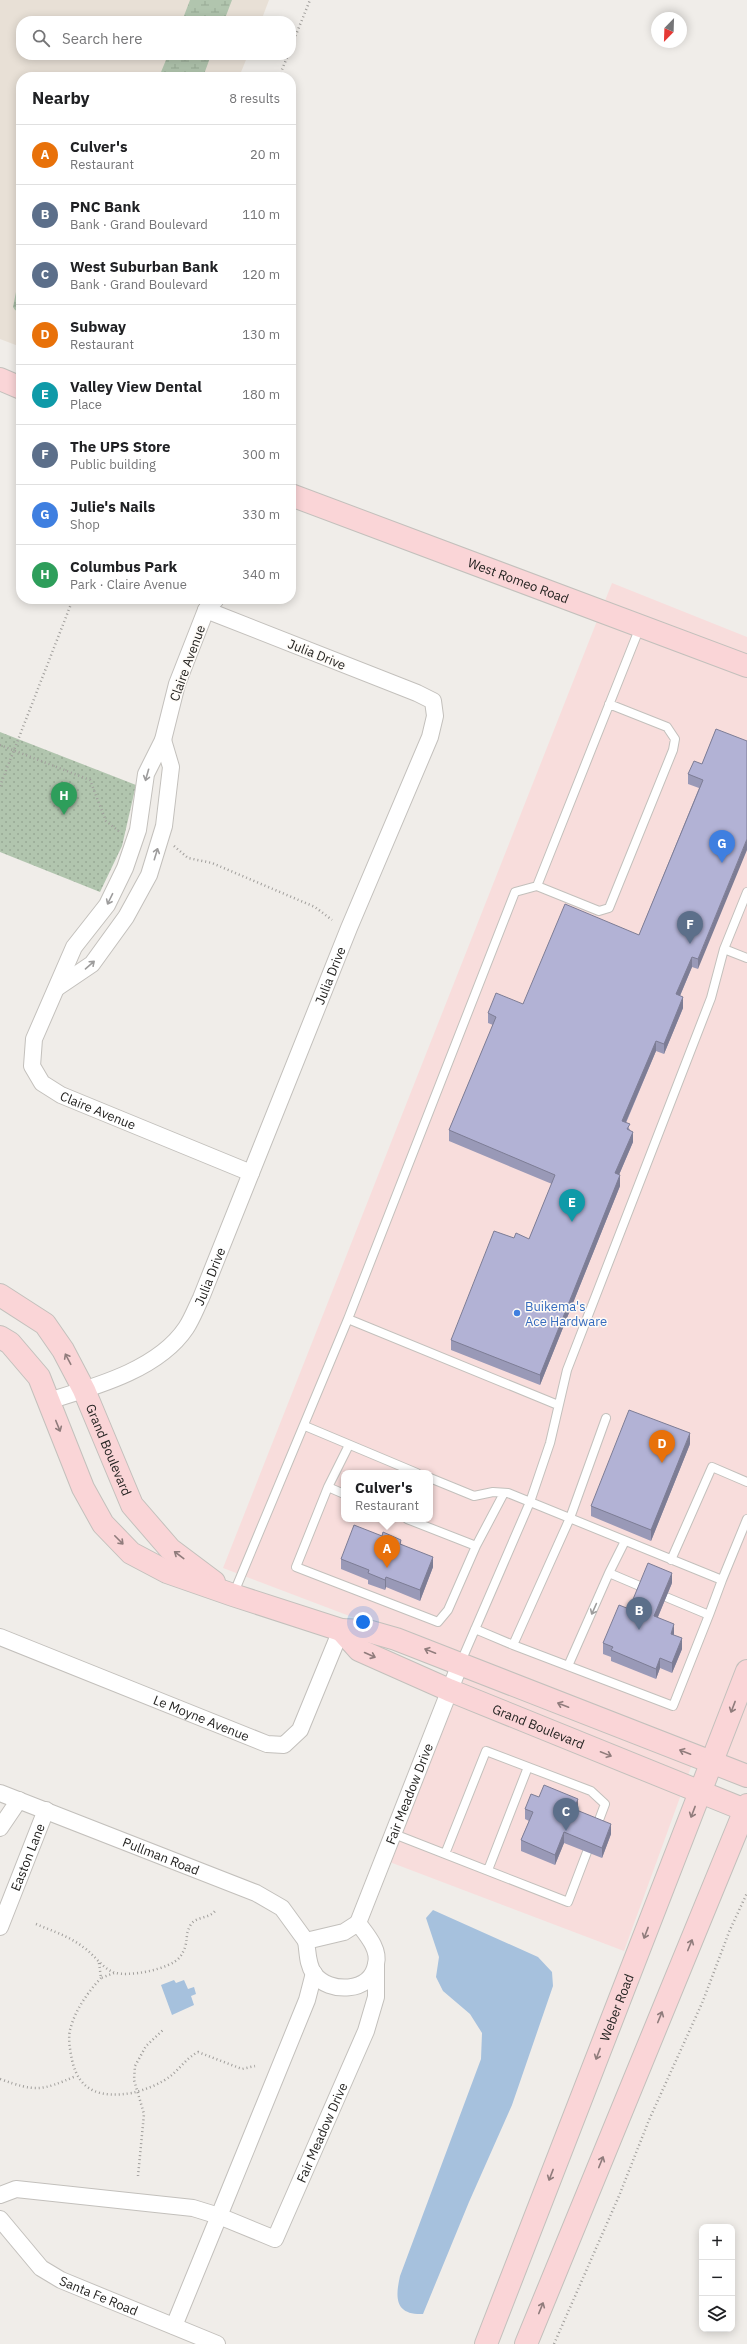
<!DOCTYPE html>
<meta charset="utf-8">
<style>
:root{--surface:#fff;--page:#f2f2f2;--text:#202124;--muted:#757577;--line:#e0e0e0;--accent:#b45309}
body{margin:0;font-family:"IBM Plex Sans",sans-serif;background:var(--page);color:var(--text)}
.controls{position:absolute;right:12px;bottom:12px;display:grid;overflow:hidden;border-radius:8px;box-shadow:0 2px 10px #0003}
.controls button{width:36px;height:36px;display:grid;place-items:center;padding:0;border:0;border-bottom:1px solid var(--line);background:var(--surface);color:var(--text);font:20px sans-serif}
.compass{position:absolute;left:651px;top:12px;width:36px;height:36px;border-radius:50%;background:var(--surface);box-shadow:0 2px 10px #0003;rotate:203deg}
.you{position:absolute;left:363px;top:1622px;width:14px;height:14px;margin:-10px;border:3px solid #fff;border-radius:50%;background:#1a73e8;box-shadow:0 0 0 6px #1a73e833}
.badge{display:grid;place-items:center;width:26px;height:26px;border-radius:50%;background:var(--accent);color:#fff;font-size:13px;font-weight:700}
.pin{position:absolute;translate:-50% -33px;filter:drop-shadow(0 1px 2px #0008)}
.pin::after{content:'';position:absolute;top:21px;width:14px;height:12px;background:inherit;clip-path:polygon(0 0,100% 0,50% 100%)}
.popup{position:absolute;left:341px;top:1470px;width:92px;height:52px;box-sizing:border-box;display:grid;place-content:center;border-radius:8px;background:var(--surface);filter:drop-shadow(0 1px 3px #0005);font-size:13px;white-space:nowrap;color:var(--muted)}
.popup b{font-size:15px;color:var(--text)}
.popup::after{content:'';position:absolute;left:50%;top:100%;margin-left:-8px;border:8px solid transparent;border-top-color:var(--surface)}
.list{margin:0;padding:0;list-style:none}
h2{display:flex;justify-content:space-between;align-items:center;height:52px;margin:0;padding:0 16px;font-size:17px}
h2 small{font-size:13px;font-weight:400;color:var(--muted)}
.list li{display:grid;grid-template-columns:26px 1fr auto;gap:12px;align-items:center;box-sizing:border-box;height:60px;padding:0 16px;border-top:1px solid var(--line)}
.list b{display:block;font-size:15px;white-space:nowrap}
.list p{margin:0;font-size:13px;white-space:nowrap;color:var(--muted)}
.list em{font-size:13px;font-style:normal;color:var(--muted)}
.icon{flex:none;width:22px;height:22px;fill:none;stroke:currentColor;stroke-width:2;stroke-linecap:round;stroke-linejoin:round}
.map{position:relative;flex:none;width:747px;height:2344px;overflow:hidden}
.search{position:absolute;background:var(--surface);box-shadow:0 2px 10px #0003;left:16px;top:16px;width:280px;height:44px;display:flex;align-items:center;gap:10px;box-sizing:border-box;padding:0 14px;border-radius:16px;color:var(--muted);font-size:15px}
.panel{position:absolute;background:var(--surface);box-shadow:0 2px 10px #0003;left:16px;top:72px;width:280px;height:532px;border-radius:16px}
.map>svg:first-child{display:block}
</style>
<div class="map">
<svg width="747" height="2344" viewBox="0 0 747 2344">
<defs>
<pattern id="wetland-marsh" width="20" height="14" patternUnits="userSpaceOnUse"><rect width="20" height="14" fill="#b1c5ae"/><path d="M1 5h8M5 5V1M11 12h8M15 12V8" fill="none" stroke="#98a995"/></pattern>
<pattern id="park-dots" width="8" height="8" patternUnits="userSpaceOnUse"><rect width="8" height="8" fill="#b1c5ae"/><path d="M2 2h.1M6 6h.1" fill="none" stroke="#98a995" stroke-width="1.8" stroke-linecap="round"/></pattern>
</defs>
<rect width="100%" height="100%" fill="#f0ede9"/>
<!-- commercial -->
<path fill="#f8dddc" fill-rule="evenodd" d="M612,583l135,54v1129l-49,-18 -74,203 -237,-90 81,-200 -245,-93zM344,1473h86v46h-86z"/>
<!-- built -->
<path fill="#e8e0d6" d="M0,0h269l-8,21h-240v34h227l-9,22h-218v270l-21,-8z"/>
<!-- wetland -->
<path fill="url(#wetland-marsh)" d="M190,0h42l-8,21h-42z
M168,55h43l-8,22h-44z
M21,269v44l-6,-3 -2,-3 5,-25 -2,-11z"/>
<!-- park -->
<path fill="url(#park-dots)" d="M0,732l136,53 -14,61 -22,46 -100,-40z"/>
<!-- water -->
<path fill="#a6c1dd" d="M433,1910l105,47 14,15 1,14 -41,119 -43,97 -46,112c-28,1 -28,-16 -23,-38l81,-217 1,-26 -12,-19 -27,-23 -7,-14 3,-20 -13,-39z
M174,1980l2,3 8,-3 4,9 6,-2 2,7 -5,2 3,9 -22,10 -11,-30z"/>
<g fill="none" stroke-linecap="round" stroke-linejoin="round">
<defs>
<path id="lane" d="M537,886l103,-259
M724,949l23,9
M348,1319l167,-427 22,-6 62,25 10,-3 64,-158 2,-11 -8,-12 -58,-23
M606,1418l-36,100 -57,127 160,61 36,-91 -43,-18
M305,1426l112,47
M349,1445l-21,42 -32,80 142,55 10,-12 28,-64 28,-53
M430,1478l44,18 19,-4 15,1 214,87 25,-61
M328,1487l16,7
M407,1519l69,27
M625,1541l-16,32 33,14
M671,1560l41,-93 35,15
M233,1595l115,-276 210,86
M709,1615l13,-35
M475,1629l38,16
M460,1664l70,-162 20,-59 17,-73 144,-372 13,-49 23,-57
M568,1666l41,-93
M394,1834l174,68 19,-50
M445,1854l41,-103 105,40 14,13 -9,24
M488,1870l40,-103"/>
<g id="street">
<path id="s1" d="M216,599l-10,11 -29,74 -14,56 -17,34 -8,56 -13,38 -18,37 -33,42 -40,92 -2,27 10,17 19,12 190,78"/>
<path d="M58,987l34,-23 34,-47 23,-42 15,-49 7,-59 -8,-27"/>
<path id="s2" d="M48,1401c46,-14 110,-31 138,-73 6,-9 10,-20 15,-30l148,-370 81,-191 5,-21 -2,-15 -16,-8 -211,-83"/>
<path id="s3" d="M0,1637l267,107 17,1 16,-15 41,-100"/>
<path id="s4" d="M0,1793l256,100 26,15 24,33"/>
<path d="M0,1828l19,-28"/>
<path id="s5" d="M358,1923l102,-259"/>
<path d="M358,1923c8,11 22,26 18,41 -5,29 -47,30 -62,10 -7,-10 -6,-22 -8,-33l38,-9z"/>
<path id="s6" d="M0,1927l46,-117"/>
<path id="s7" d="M314,1973l-7,27 -88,216 56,23 91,-208 10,-34v-32"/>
<path d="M0,2195l16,-6 177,19 26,8 -45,110"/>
<path id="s8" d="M0,2219l41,49 20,12 156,64"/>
</g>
<g id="secondary">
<path d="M0,379l21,9"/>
<path id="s9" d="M291,495l456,171"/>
<path id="s10" d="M0,1295l45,29 18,26 21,40 48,115 38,44 44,33"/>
<path d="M0,1337l10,6 29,34 44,111 20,36 28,29 36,19 66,23 108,35 27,1 28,8 351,137"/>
<path id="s11" d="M341,1630l18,20 90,40 296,120"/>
<path id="s12" d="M486,2344l261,-673"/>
<path d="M526,2344l221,-539"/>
</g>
</defs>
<!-- lane casing -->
<use href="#lane" stroke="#c3c0bc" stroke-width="10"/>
<!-- street casing -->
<use href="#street" stroke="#c3c0bc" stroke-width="18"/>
<!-- secondary casing -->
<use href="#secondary" stroke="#c3c0bc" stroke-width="24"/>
<!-- path -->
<path stroke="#a09e9b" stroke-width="2.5" stroke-dasharray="1 3" stroke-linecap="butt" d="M291,47l19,-47
M279,77l9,-22
M0,745l90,35 16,41 15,12
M0,786l73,-187
M174,846l14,12 24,5 103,44 17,13
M36,1924c16,7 33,12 47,23 11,7 18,20 30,25 14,6 58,-3 67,-15 10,-15 4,-20 10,-31 5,-10 19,-7 25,-15
M99,1963l2,15 13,-5
M101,1978c-13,14 -26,32 -31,52 -2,9 0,20 2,30 7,32 29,38 60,33 13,-3 31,-10 41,-19 9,-8 14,-16 25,-22l44,17 13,-3
M0,2079c36,13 41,12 76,-3
M138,2176l6,-62 -10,-34 1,-14 11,-20 18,-17
M554,2344l65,-148 30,-76 54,-119 26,-69 18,-39"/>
<!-- lane -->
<use href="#lane" stroke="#fff" stroke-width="8"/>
<!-- street -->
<use href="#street" stroke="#fff" stroke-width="16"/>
<!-- secondary -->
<use href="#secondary" stroke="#fad5d7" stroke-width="22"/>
</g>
<!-- wall -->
<path fill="#9999b7" d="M716,729l-18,240 -6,-2 -12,29 3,12 -19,46 -8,-3 -30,72 4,7 3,12 -14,33 1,11 -80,199 -89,-35v-10l78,-101 23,-55 -103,-43v-11l44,-105 -5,-2v-10l35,-9 116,-69 60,-147 -11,-4v-10l14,-10z
M690,1444l-39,97 -60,-25v-10z
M382,1536l19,8 32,23 -13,34 -34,-14 -1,3 -17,-6v-4l-27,-11v-10z
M672,1583l-14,34 16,17v1l8,14 -10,24 -12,-5 -4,11 -45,-18v-4l-8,-3v-11l26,-34z
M539,1797l39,13 33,24 -9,24 -38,-15 -9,22 -34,-14v-11l8,-19 -4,-2v-10z"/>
<!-- shaded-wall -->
<path fill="#7d7d95" d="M747,839v11l-49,119v-10z
M692,957v10l-16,38v-11z
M683,997v11l-19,46v-10z
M656,1041v10l-34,80v-10z
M633,1132v10l-18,42v-11z
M620,1175v11l-80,199v-10z
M690,1433v11l-39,97v-11z
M433,1557v10l-13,34v-11z
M672,1573v10l-18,43v-10z
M386,1577v10l-1,3v-10z
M674,1624v10l-3,10v-10z
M682,1638v11l-10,24v-10z
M660,1658v10l-4,11v-10z
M578,1799v11l-4,9v-10z
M611,1824v10l-9,24v-10z
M564,1832v11l-9,22v-10z"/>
<!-- building -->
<path fill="#b2b2d5" stroke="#7d7d95" d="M716,729l31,12v98l-49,120 -6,-2 -16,37 7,3 -19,47 -8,-3 -34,80 8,3 -3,5 6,3 -18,41 5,2 -80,200 -89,-35 43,-109 20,7 2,-5 13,6 26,-64 -106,-45 47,-113 -8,-4 8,-20 27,11 42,-100 74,31 64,-155 -15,-6 6,-13 8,3z
M629,1410l61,23 -39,97 -60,-24z
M354,1525l28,11 1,-4 18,8 -1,4 33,13 -13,33 -34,-13 -1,3 -17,-7 1,-3 -28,-11z
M648,1563l24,10 -18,43 20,8 -3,10 11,4 -10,25 -12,-5 -4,11 -45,-19 2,-3 -10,-4 16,-38 10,4z
M544,1785l34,14 -4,10 37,15 -9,24 -38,-16 -9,23 -34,-15 12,-28 -8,-3 6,-15 8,3z"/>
<!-- one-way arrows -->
<defs><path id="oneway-shaft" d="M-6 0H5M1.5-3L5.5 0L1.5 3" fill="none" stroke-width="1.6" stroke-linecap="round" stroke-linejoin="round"/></defs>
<g stroke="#9d9c9c">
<use href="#oneway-shaft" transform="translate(147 775) rotate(106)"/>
<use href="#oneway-shaft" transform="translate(156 854) rotate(-73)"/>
<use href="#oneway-shaft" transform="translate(110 899) rotate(116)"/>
<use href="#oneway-shaft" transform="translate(90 965) rotate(-41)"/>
<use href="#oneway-shaft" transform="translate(594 1609) rotate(114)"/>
</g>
<g stroke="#907c7c">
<use href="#oneway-shaft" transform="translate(68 1359) rotate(-118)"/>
<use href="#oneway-shaft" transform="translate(58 1426) rotate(68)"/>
<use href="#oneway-shaft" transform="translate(119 1540) rotate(45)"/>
<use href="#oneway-shaft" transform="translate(179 1555) rotate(-143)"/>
<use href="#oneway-shaft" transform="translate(430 1651) rotate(-158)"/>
<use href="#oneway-shaft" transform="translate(370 1655) rotate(24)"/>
<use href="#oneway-shaft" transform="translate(563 1705) rotate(-159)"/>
<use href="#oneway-shaft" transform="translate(733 1707) rotate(111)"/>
<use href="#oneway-shaft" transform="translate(685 1752) rotate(-159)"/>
<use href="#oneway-shaft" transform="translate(606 1754) rotate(22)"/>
<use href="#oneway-shaft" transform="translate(693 1812) rotate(111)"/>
<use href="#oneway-shaft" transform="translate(646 1933) rotate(111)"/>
<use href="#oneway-shaft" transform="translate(690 1945) rotate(-68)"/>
<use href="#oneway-shaft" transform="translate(660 2017) rotate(-68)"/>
<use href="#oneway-shaft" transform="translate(598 2054) rotate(111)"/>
<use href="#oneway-shaft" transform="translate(601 2162) rotate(-68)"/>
<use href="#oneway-shaft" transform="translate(551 2175) rotate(111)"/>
<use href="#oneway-shaft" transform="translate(541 2308) rotate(-68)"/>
</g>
<!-- markers -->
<circle fill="#3f7fe0" stroke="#fefbf7" stroke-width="1.5" cx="517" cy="1313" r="4"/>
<g text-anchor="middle" stroke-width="3" stroke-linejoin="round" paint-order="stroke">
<!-- street labels -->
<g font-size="13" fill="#252422" stroke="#fefbf7">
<text dy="5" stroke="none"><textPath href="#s9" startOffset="243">West Romeo Road</textPath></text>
<text transform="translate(317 654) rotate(22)" y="5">Julia Drive</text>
<text transform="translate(187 663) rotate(-70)" y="5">Claire Avenue</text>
<text dy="5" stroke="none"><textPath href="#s2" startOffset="540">Julia Drive</textPath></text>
<text dy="5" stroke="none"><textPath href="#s1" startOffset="591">Claire Avenue</textPath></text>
<text dy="5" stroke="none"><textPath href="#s2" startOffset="216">Julia Drive</textPath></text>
<text dy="5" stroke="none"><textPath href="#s10" startOffset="195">Grand Boulevard</textPath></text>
<text dy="5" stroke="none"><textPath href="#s3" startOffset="217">Le Moyne Avenue</textPath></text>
<text dy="5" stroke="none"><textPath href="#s11" startOffset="222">Grand Boulevard</textPath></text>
<text dy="5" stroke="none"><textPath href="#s5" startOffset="139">Fair Meadow Drive</textPath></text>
<text dy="5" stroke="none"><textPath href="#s4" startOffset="173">Pullman Road</textPath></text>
<text dy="5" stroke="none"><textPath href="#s6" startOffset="75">Easton Lane</textPath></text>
<text dy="5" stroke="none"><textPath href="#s12" startOffset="361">Weber Road</textPath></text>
<text dy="5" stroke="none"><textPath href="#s7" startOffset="438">Fair Meadow Drive</textPath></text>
<text dy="5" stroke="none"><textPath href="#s8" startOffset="128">Santa Fe Road</textPath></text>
</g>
<!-- shop labels -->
<g font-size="13" fill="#366cbe" stroke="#fefbf7" text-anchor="start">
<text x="525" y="1311">Buikema's<tspan x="525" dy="15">Ace Hardware</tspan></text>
</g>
</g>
</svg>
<div class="controls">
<button>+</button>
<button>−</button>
<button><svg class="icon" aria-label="layers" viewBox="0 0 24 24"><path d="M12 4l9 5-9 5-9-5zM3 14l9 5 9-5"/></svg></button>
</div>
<svg class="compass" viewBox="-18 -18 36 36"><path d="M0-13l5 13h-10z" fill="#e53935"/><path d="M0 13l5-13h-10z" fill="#757577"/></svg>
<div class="you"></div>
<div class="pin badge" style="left:387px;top:1568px;background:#e8710a">A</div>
<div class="popup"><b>Culver's</b>Restaurant</div>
<div class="pin badge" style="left:639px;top:1630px;background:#5c6f8a">B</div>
<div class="pin badge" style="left:566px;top:1831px;background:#5c6f8a">C</div>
<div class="pin badge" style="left:662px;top:1463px;background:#e8710a">D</div>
<div class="pin badge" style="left:572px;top:1222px;background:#0f9aa8">E</div>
<div class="pin badge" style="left:690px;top:944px;background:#5c6f8a">F</div>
<div class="pin badge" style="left:722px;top:863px;background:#3f7fe0">G</div>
<div class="pin badge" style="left:64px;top:815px;background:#2e9e5b">H</div>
<div class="search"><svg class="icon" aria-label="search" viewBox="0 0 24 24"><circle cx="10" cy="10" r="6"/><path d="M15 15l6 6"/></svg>Search here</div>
<section class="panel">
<h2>Nearby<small>8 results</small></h2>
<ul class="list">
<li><span class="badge" style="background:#e8710a">A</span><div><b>Culver's</b><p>Restaurant</p></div><em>20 m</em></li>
<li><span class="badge" style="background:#5c6f8a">B</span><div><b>PNC Bank</b><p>Bank · Grand Boulevard</p></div><em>110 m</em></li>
<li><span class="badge" style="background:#5c6f8a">C</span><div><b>West Suburban Bank</b><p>Bank · Grand Boulevard</p></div><em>120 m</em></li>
<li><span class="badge" style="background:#e8710a">D</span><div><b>Subway</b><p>Restaurant</p></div><em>130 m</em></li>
<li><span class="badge" style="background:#0f9aa8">E</span><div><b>Valley View Dental</b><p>Place</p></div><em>180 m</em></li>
<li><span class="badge" style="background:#5c6f8a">F</span><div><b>The UPS Store</b><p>Public building</p></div><em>300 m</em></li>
<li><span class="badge" style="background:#3f7fe0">G</span><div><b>Julie's Nails</b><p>Shop</p></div><em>330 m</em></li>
<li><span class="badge" style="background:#2e9e5b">H</span><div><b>Columbus Park</b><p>Park · Claire Avenue</p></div><em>340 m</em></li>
</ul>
</section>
</div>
